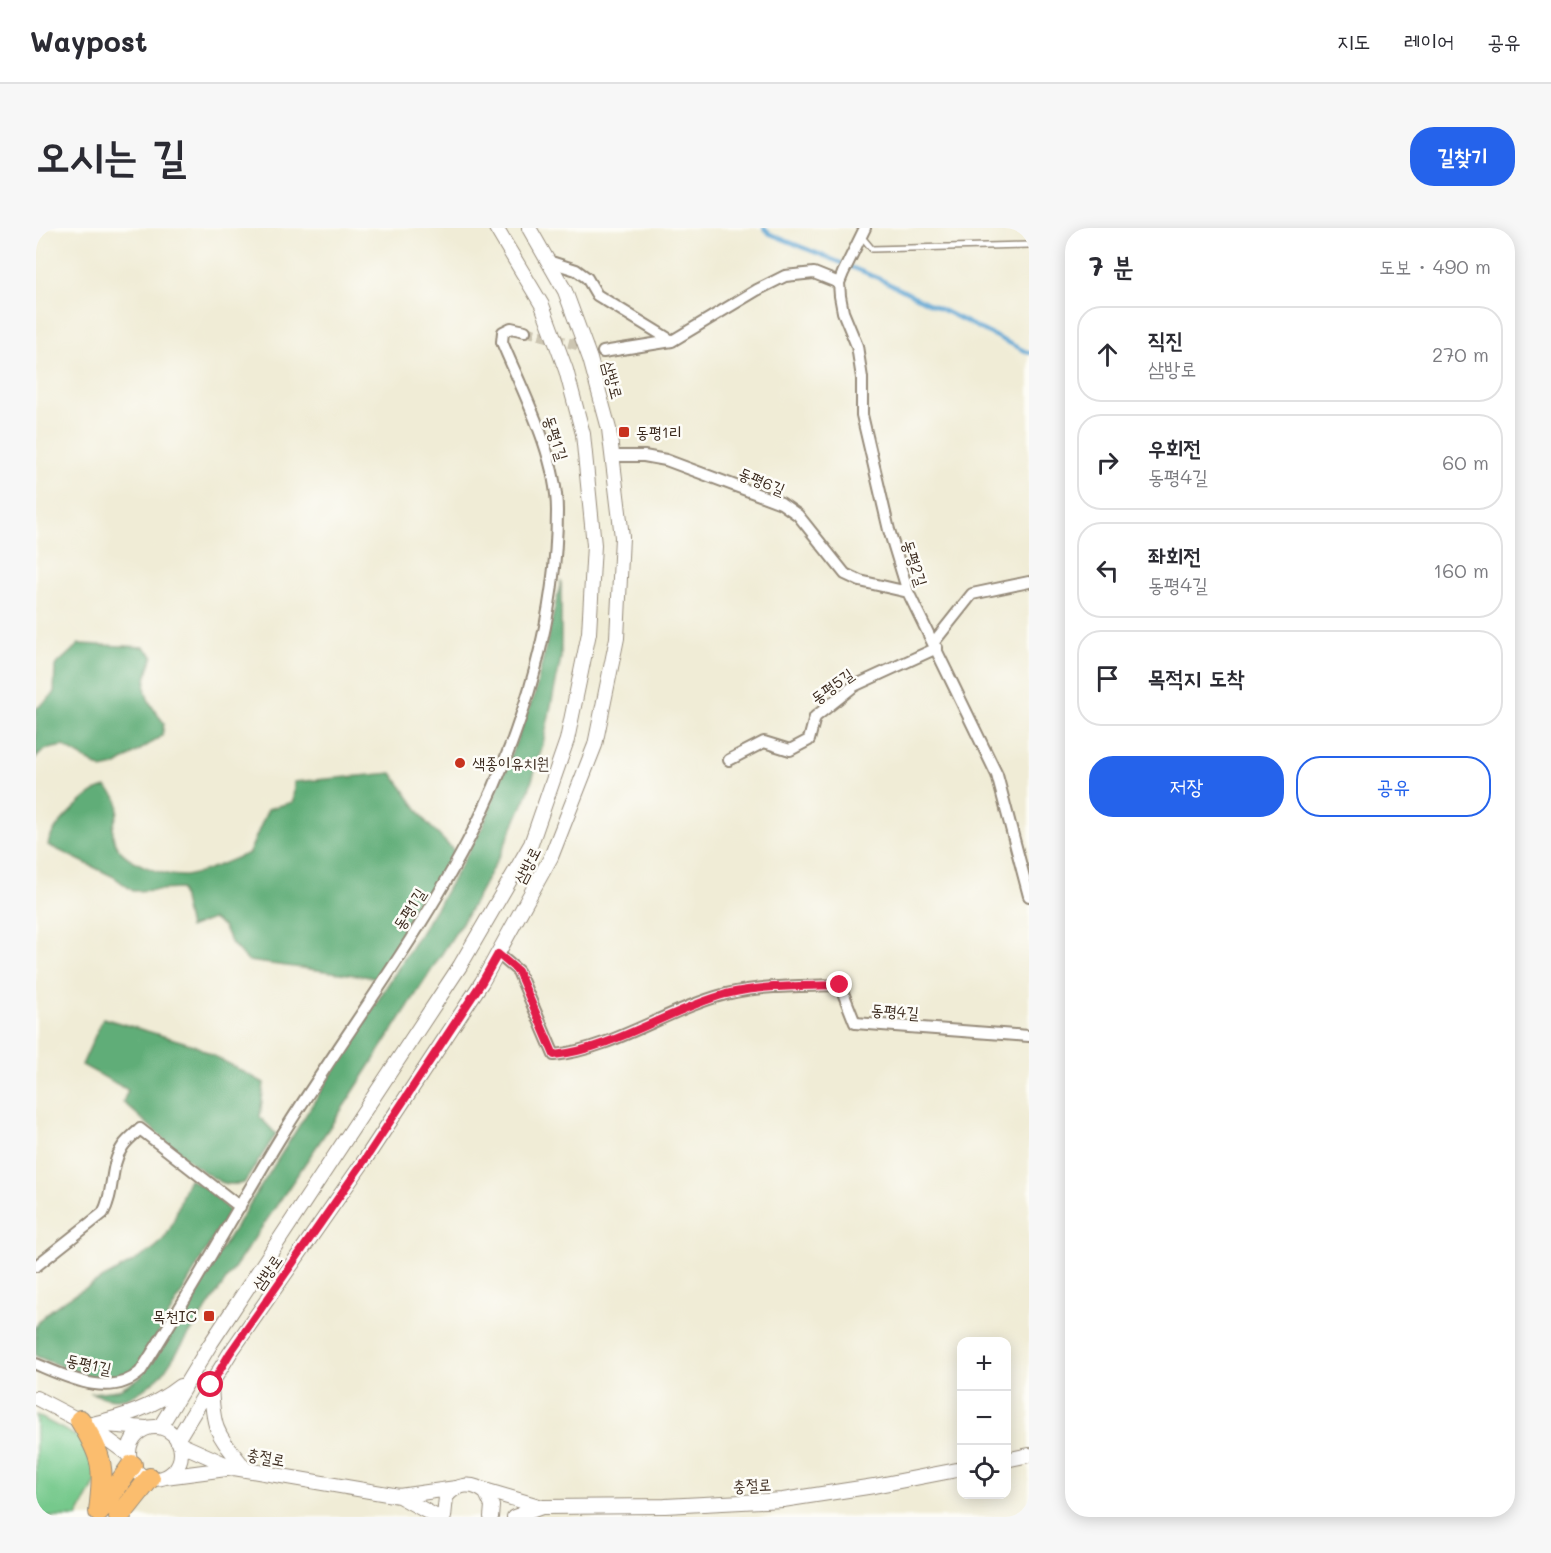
<!DOCTYPE html>
<html lang="ko">
<meta charset="utf-8">
<style>
:root{--surface:#fff;--page:#f7f7f7;--text:#2b2b33;--muted:#7c7c81;--line:#e1e1e2;--accent:#2563eb}
body{margin:0;font-family:Mali,"Poor Story",sans-serif;background:var(--page);color:var(--text)}
.controls{position:absolute;right:18px;bottom:18px;display:grid;overflow:hidden;border-radius:12px;box-shadow:0 3px 15px #0003}
.controls button{width:54px;height:54px;display:grid;place-items:center;padding:0;border:0;border-bottom:2px solid var(--line);background:var(--surface);color:var(--text);font:30px sans-serif}
.stop{position:absolute;width:18px;height:18px;margin:-14px;border:4px solid #e11d48;border-radius:50%;background:#fff}
.stop.end{background:#e11d48;border-color:#fff;box-shadow:0 2px 6px #0008}
.list{margin:0;padding:0;list-style:none}
h2{display:flex;justify-content:space-between;align-items:center;height:78px;margin:0;padding:0 24px;font-size:26px}
h2 small{font-size:20px;font-weight:400;color:var(--muted)}
.list li{display:grid;grid-template-columns:39px 1fr auto;gap:18px;align-items:center;box-sizing:border-box;height:96px;margin:0 12px 12px;padding:0 12px;border:2px solid var(--line);border-radius:24px}
.list b{display:block;font-size:22px;white-space:nowrap}
.list p{margin:0;font-size:20px;white-space:nowrap;color:var(--muted)}
.list em{font-size:20px;font-style:normal;color:var(--muted)}
.actions{display:flex;gap:12px;padding:18px 24px}
.actions a{flex:1;padding:14px 0;border:2px solid var(--accent);border-radius:24px;text-align:center;font-size:21px;color:var(--accent)}
.actions .main{background:var(--accent);color:#fff}
.icon{flex:none;width:33px;height:33px;fill:none;stroke:currentColor;stroke-width:2;stroke-linecap:round;stroke-linejoin:round}
.map{position:relative;flex:none;width:993px;height:1289px;overflow:hidden;border-radius:24px}
header{display:flex;align-items:center;gap:36px;box-sizing:border-box;height:84px;padding:0 30px;background:var(--surface);border-bottom:2px solid var(--line)}
header strong{font-size:28px}
nav{display:flex;gap:33px;margin-inline-start:auto;font-size:21px}
.intro{display:flex;align-items:center;justify-content:space-between;box-sizing:border-box;height:144px;padding:0 36px}
h1{margin:0;font-size:42px}
.button{padding:15px 27px;border-radius:24px;background:var(--accent);color:#fff;font-size:21px;font-weight:700}
main{display:flex;gap:36px;padding:0 36px}
aside{flex:1;background:var(--surface);border-radius:24px;box-shadow:0 3px 15px #0003}
.map>svg:first-child{display:block}
</style>
<header>
<strong>Waypost</strong>
<nav><a>지도</a><a>레이어</a><a>공유</a></nav>
</header>
<div class="intro"><h1>오시는 길</h1><a class="button">길찾기</a></div>
<main>
<div class="map">
<svg width="993" height="1289" viewBox="0 0 993 1289">
<rect width="100%" height="100%" fill="#fdfcf7"/>
<filter id="ink" filterUnits="userSpaceOnUse"><feTurbulence type="fractalNoise" baseFrequency=".0167" numOctaves="2"/><feDisplacementMap in="SourceGraphic" scale="12" xChannelSelector="R" yChannelSelector="G"/><feConvolveMatrix kernelMatrix="1 2 1 2 8 2 1 2 1" color-interpolation-filters="sRGB"/></filter>
<filter id="wash" filterUnits="userSpaceOnUse"><feTurbulence type="fractalNoise" baseFrequency=".008" numOctaves="4" result="noise"/><feDisplacementMap in="SourceGraphic" scale="24" xChannelSelector="R" yChannelSelector="G"/><feGaussianBlur stdDeviation="1.35" result="paint"/><feColorMatrix in="noise" values="0 0 0 0 0 0 0 0 0 0 0 0 0 0 0 0 0 1.4 0 .05"/><feComposite in="paint" operator="in"/></filter>
<g filter="url(#wash)">
<rect width="100%" height="100%" fill="#f0ecd6"/>
<!-- green -->
<path fill="#76c98c" stroke="#587a55" stroke-width="1.5" d="M0,1187l51,27 11,36 -21,39h-41z"/>
<!-- forest -->
<path fill="#60ad78" stroke="#4e6c4b" stroke-width="1.5" d="M525,353v77l-18,86 -15,49 -26,58 -34,62 -120,187 -185,273c-23,22 -40,34 -71,20l26,-3 23,-13 297,-472 45,-79 52,-133z
M43,416l65,3 9,9c-12,34 -11,38 11,67l-2,13 -47,30 -13,3 -39,-23 -19,4 -8,8v-49l18,-15 1,-28z
M356,545l35,50 27,28 -28,52 -48,75 -130,-17 -16,-17 -9,-18 -11,-7 -23,9 -8,-39 -48,2 -19,-14 -66,-32c3,-18 41,-55 58,-58 27,22 1,30 8,53 6,21 49,36 70,36 13,0 51,-18 65,-23l19,-44 25,-7 1,-20z
M67,790l91,27 70,38 -4,34 16,17 -32,49c-8,2 -15,2 -23,-1 -31,-15 -70,-56 -98,-80l5,-12 -46,-25z
M153,951l22,12 18,20 -89,154c-34,28 -68,5 -104,-9 0,-9 0,-20 0,-28 6,-25 100,-62 122,-83 19,-17 19,-45 31,-66z"/>
<g fill="none" stroke-linecap="round" stroke-linejoin="round">
<!-- stream -->
<path stroke="#5aa3d1" stroke-width="4" d="M728,0l6,6 108,44 151,75"/>
</g>
</g>
<g filter="url(#ink)">
<g fill="none" stroke-linecap="round" stroke-linejoin="round">
<!-- minor-tunnel -->
<path stroke="#ccc5b1" stroke-width="10" stroke-dasharray="10 5" stroke-linecap="butt" d="M489,103l78,21"/>
<defs>
<path id="service" d="M826,9l10,12 157,-4"/>
<path id="minor" d="M829,0l-22,45 -4,10 1,13 3,16 14,34 5,32v37l27,115 19,62 89,183 32,121
M512,33l28,9 11,8 10,17 75,46
M567,124l69,-11 85,-51 28,-14 29,-3 25,10
M576,228h32l22,4 115,43 17,12 47,59 15,7 48,11
M898,414l38,-48 57,-12
M693,532l35,-18 26,8 19,-10 6,-23 39,-31 83,-38
M462,726l20,17 36,84c59,-6 114,-46 172,-61 38,-9 76,-8 114,-9l15,38 174,13
M0,1038l67,-53c12,-21 6,-47 20,-67 5,-7 12,-12 17,-17l100,78
M0,1136c31,13 75,35 104,8 49,-76 92,-155 139,-232 65,-106 147,-211 201,-323 45,-94 77,-201 77,-306 0,-55 -34,-119 -55,-169l1,-10 8,-4 14,3"/>
<path id="tertiary" d="M175,1157c2,48 6,48 35,85
M0,1170l52,27 41,30
M52,1197c35,-8 64,-17 92,-39
M69,1197l41,3
M124,1199l51,-84 249,-377 71,-122 36,-104 22,-107 5,-88 -11,-111 -17,-64 -24,-65 -46,-77
M93 1225a26 26 0 1 1 52 0a26 26 0 1 1-52 0Z
M141,1212l53,-87 136,-195 116,-176 69,-125 44,-112 22,-107 5,-101 -13,-108 -19,-70 -25,-68 -36,-63
M144,1216l54,24 165,28 57,-8
M970,1232l23,-5
M129,1249l69,-9
M445,1261l61,18 123,-1 118,-6 91,-14 88,-17
M363,1268l38,21
M408,1289l2,-20c11,-14 27,-15 40,-4l6,13 -1,11
M478,1289l28,-10"/>
<path id="motorway" d="M44,1192c24,39 24,47 19,92
M65,1281l31,-44
M83,1289l31,-39"/>
</defs>
<!-- service casing -->
<use href="#service" stroke="#968b7a" stroke-width="8"/>
<!-- minor casing -->
<use href="#minor" stroke="#968b7a" stroke-width="14"/>
<!-- tertiary casing -->
<use href="#tertiary" stroke="#968b7a" stroke-width="16"/>
<!-- motorway casing -->
<use href="#motorway" stroke="#968b7a" stroke-width="22"/>
<!-- service -->
<use href="#service" stroke="#fff" stroke-width="5"/>
<!-- minor -->
<use href="#minor" stroke="#fff" stroke-width="10"/>
<!-- tertiary -->
<use href="#tertiary" stroke="#fff" stroke-width="14"/>
<!-- motorway -->
<use href="#motorway" stroke="#fbbd6e" stroke-width="20"/>
</g>
</g>
<g fill="none" stroke-linecap="round" stroke-linejoin="round" filter="url(#ink)">
<!-- route -->
<path stroke="#e11d48" stroke-width="8" d="M175,1157l19,-32 136,-195 116,-176 16,-28 20,17 36,84c60,-6 114,-45 172,-61 38,-9 76,-8 114,-9"/>
</g>
<!-- markers -->
<g fill="#c8321e" stroke="#fdfcf7" stroke-width="2">
<rect x="582" y="198" width="12" height="12" rx="3"/>
<circle cx="424" cy="535" r="6"/>
<rect x="167" y="1082" width="12" height="12" rx="3"/>
</g>
<g text-anchor="middle" stroke-width="5" stroke-linejoin="round" paint-order="stroke">
<!-- street labels -->
<g font-size="16" fill="#3b2a1e" stroke="#fdfcf7">
<text transform="translate(577 152) rotate(75)" y="6">삼방로</text>
<text transform="translate(520 210) rotate(72)" y="6">동평1길</text>
<text transform="translate(726 253) rotate(22)" y="6">동평6길</text>
<text transform="translate(879 335) rotate(72)" y="6">동평2길</text>
<text transform="translate(796 458) rotate(-36)" y="6">동평5길</text>
<text transform="translate(491 637) rotate(-63)" y="6">삼방로</text>
<text transform="translate(373 681) rotate(-58)" y="6">동평1길</text>
<text transform="translate(859 783) rotate(4)" y="6">동평4길</text>
<text transform="translate(231 1044) rotate(-55)" y="6">삼방로</text>
<text transform="translate(53 1136) rotate(12)" y="6">동평1길</text>
<text transform="translate(230 1229) rotate(10)" y="6">충절로</text>
<text transform="translate(716 1257) rotate(-3)" y="6">충절로</text>
</g>
<!-- poi labels -->
<g font-size="16" fill="#3b2a1e" stroke="#fdfcf7" text-anchor="start">
<text x="600" y="210">동평1리</text>
<text x="436" y="541">색종이유치원</text>
<text x="161" y="1094" text-anchor="end">목천IC</text>
</g>
</g>
</svg>
<div class="controls">
<button>+</button>
<button>−</button>
<button><svg class="icon" aria-label="locate" viewBox="0 0 24 24"><circle cx="12" cy="12" r="6"/><path d="M12 2v4M12 18v4M2 12h4M18 12h4"/></svg></button>
</div>
<div class="stop" style="left:175px;top:1157px"></div>
<div class="stop end" style="left:804px;top:757px"></div>
</div>
<aside>
<h2>7 분<small>도보 · 490 m</small></h2>
<ul class="list">
<li><svg class="icon" aria-label="ahead" viewBox="0 0 24 24"><path d="M12 20V5M6 11l6-6 6 6"/></svg><div><b>직진</b><p>삼방로</p></div><em>270 m</em></li>
<li><svg class="icon" aria-label="right" viewBox="0 0 24 24"><path d="M7 20v-9h11M14 6l5 5-5 5"/></svg><div><b>우회전</b><p>동평4길</p></div><em>60 m</em></li>
<li><svg class="icon" aria-label="left" viewBox="0 0 24 24"><path d="M17 20v-9H6M10 6l-5 5 5 5"/></svg><div><b>좌회전</b><p>동평4길</p></div><em>160 m</em></li>
<li><svg class="icon" aria-label="arrive" viewBox="0 0 24 24"><path d="M6 21V4h12l-3 4 3 4H6"/></svg><div><b>목적지 도착</b></div></li>
</ul>
<div class="actions"><a class="main">저장</a><a>공유</a></div>
</aside>
</main>
